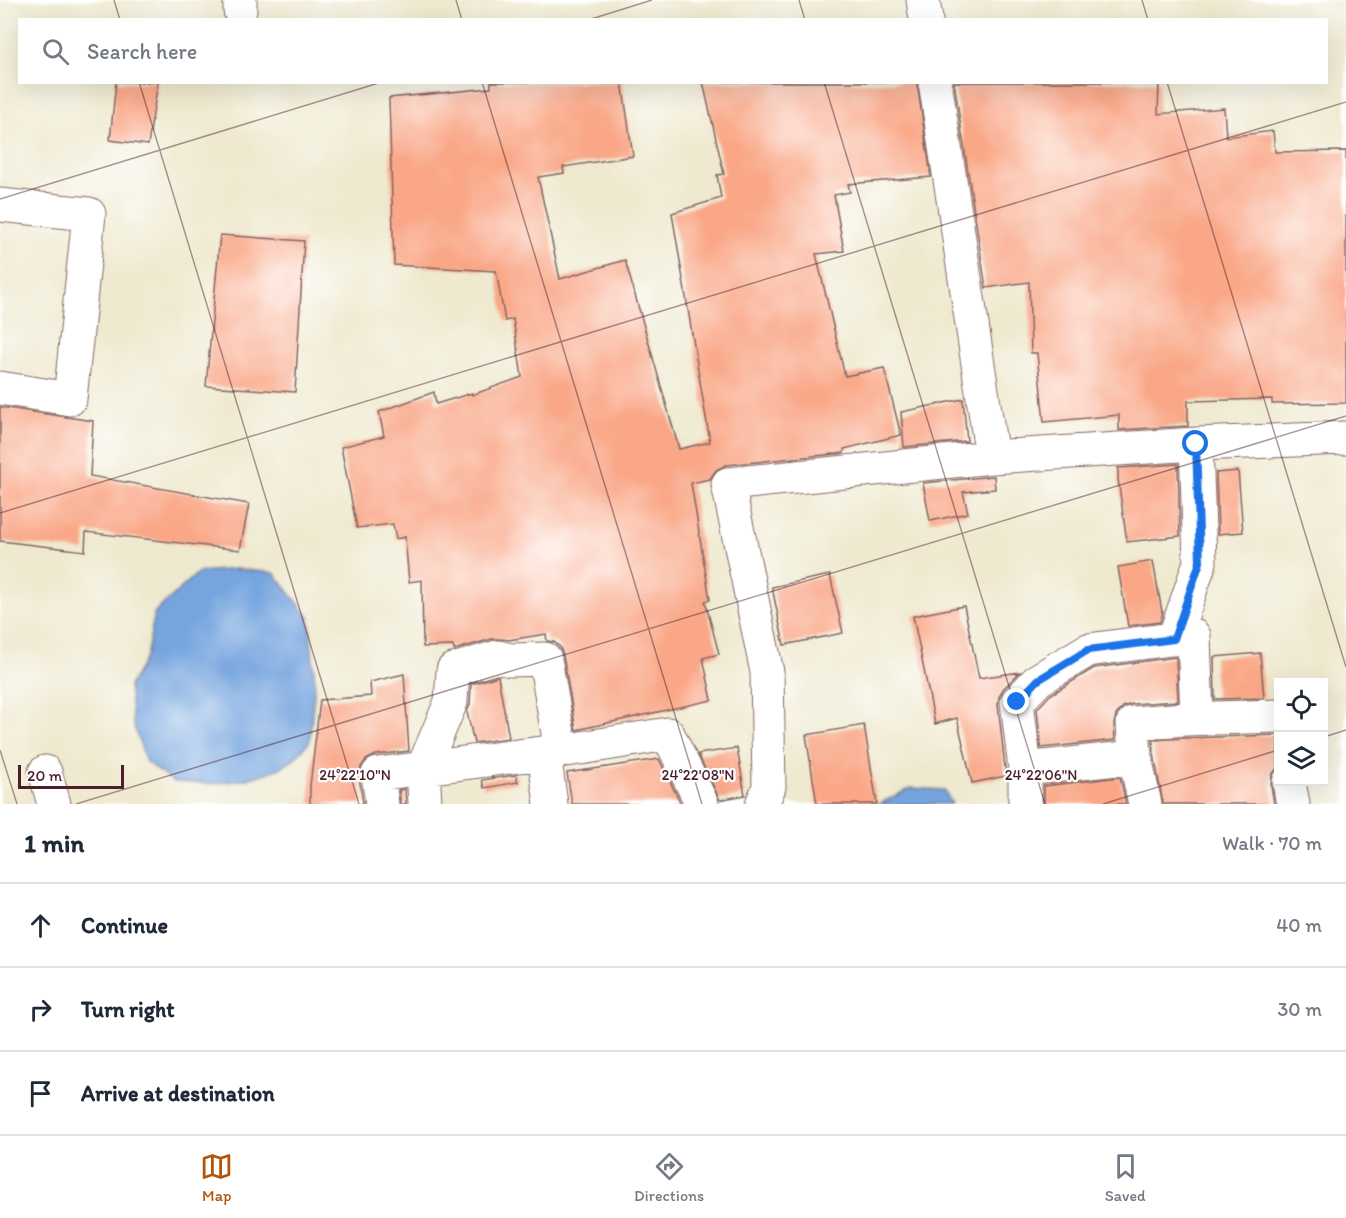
<!DOCTYPE html>
<meta charset="utf-8">
<style>
:root{--surface:#fff;--page:#f2f2f3;--text:#1f2937;--muted:#747a83;--line:#e0e1e3;--accent:#b45309}
body{margin:0;font-family:Itim,sans-serif;background:var(--page);color:var(--text)}
.controls{position:absolute;right:18px;bottom:18px;display:grid;overflow:hidden;border-radius:0px;box-shadow:0 6px 24px #0002}
.controls button{width:54px;height:54px;display:grid;place-items:center;padding:0;border:0;border-bottom:2px solid var(--line);background:var(--surface);color:var(--text);font:30px sans-serif}
.scale{position:absolute;left:18px;bottom:15px;width:106px;box-sizing:border-box;padding-left:6px;border:3px solid #4a1f2b;border-top:0;font-size:16px;line-height:21px;white-space:nowrap;color:#4a1f2b;-webkit-text-stroke:4px #fff;paint-order:stroke}
.stop{position:absolute;width:18px;height:18px;margin:-14px;border:4px solid #1a73e8;border-radius:50%;background:#fff}
.stop.end{background:#1a73e8;border-color:#fff;box-shadow:0 2px 6px #0008}
.list{margin:0;padding:0;list-style:none}
h2{display:flex;justify-content:space-between;align-items:center;height:78px;margin:0;padding:0 24px;font-size:26px}
h2 small{font-size:20px;font-weight:400;color:var(--muted)}
.list li{display:grid;grid-template-columns:39px 1fr auto;gap:18px;align-items:center;box-sizing:border-box;height:84px;padding:0 24px;border-top:2px solid var(--line)}
.list b{display:block;font-size:22px;white-space:nowrap}
.list em{font-size:20px;font-style:normal;color:var(--muted)}
.icon{flex:none;width:33px;height:33px;fill:none;stroke:currentColor;stroke-width:2;stroke-linecap:round;stroke-linejoin:round}
.map{position:relative;flex:none;width:1346px;height:804px;overflow:hidden}
.search{position:absolute;background:var(--surface);box-shadow:0 6px 24px #0002;left:18px;right:18px;top:18px;height:66px;display:flex;align-items:center;gap:15px;box-sizing:border-box;padding:0 21px;border-radius:0px;color:var(--muted);font-size:22px}
.sheet{height:330px;background:var(--surface)}
nav{display:flex;justify-content:space-around;align-items:center;box-sizing:border-box;height:84px;border-top:2px solid var(--line);background:var(--surface);font-size:16px;color:var(--muted)}
nav a{display:grid;justify-items:center;gap:3px}
nav .on{color:var(--accent)}
.map>svg:first-child{display:block}
</style>
<div class="map">
<svg width="1346" height="804" viewBox="0 0 1346 804">
<rect width="100%" height="100%" fill="#fff"/>
<filter id="ink" filterUnits="userSpaceOnUse"><feTurbulence type="fractalNoise" baseFrequency=".0167" numOctaves="2"/><feDisplacementMap in="SourceGraphic" scale="12" xChannelSelector="R" yChannelSelector="G"/><feConvolveMatrix kernelMatrix="1 2 1 2 8 2 1 2 1" color-interpolation-filters="sRGB"/></filter>
<filter id="wash" filterUnits="userSpaceOnUse"><feTurbulence type="fractalNoise" baseFrequency=".008" numOctaves="4" result="noise"/><feDisplacementMap in="SourceGraphic" scale="24" xChannelSelector="R" yChannelSelector="G"/><feGaussianBlur stdDeviation="1.35" result="paint"/><feColorMatrix in="noise" values="0 0 0 0 0 0 0 0 0 0 0 0 0 0 0 0 0 1.4 0 .05"/><feComposite in="paint" operator="in"/></filter>
<g filter="url(#wash)">
<rect width="100%" height="100%" fill="#efe9cf"/>
<!-- water -->
<path fill="#75a4de" stroke="#606284" stroke-width="1.5" d="M237,569l37,4 35,44 6,64 -5,60 -18,20 -14,8 -30,10 -34,5 -40,-2 -28,-20 -13,-39 -4,-37 17,-29 9,-45 44,-40z
M911,788l33,2 8,14h-73z"/>
<g id="blocks">
<!-- building -->
<path fill="#f9a787" d="M116,82h42l-10,63 -38,-5z
M491,82h131l11,74 -70,11 1,6 -26,4 22,102 65,-19 54,189 31,-7 -38,-229 49,-15 -4,-23 7,-1 -21,-92h214l14,95 -83,7 2,8 -16,3 10,56 -28,3 29,122 39,-8 17,67 -57,14v4l-118,12 -10,5 -6,9 -19,4 19,117 -5,1 14,53 -16,4 9,42 -136,30 -13,-75 -3,-8 -6,-5 -7,-1 -1,-7 -37,6 -8,-1h-9l-38,11 -1,-4 -30,1 -1,-67 -13,2 -4,-45 -9,2 -3,-15 -36,4 -16,-81 43,-11 -5,-24 55,-20 2,12 36,-11v2l50,-18 -9,-58 -8,2 -9,-50 -102,-6 -5,-167 102,-10z
M954,82h205l-1,32 66,-6 2,29 47,-6 2,21 71,-1v252l-74,1v-5l-84,2v25l-69,4v-15l-75,7 -7,-69h-6l-2,-71 -43,6z
M220,235l84,6 -9,151 -89,-6z
M963,399l4,42 -63,6 -3,-35z
M0,407l93,14 -3,55 159,28 -9,46 -154,-18 -1,19 -85,-10z
M1178,464l2,72 -53,6 -9,-63v-11z
M1238,471l5,61 -25,2 -2,-61z
M994,476l1,13 -32,3 5,21 -38,8 -7,-38z
M1153,561l9,51h1l-3,10 -32,4 -10,-59z
M830,575l13,58 -59,12 -12,-58z
M964,606l15,72 41,-6 -17,17 -4,8 -1,7 8,72 -34,7 -15,-65 -22,6 -22,-108z
M1260,653l4,45 -49,1 -1,-42z
M1176,657l2,44 -46,3 -9,3 -7,8 -2,9 1,16 -74,8 -4,-39 13,-14 44,-27z
M404,674l5,77 -33,4 -10,5 -5,7 -2,9 4,28h-53v-18l10,-86 51,-4 -1,-14z
M498,676l11,62 -35,5 -7,-31 3,-8 1,-20z
M864,725l13,79h-60l-11,-69z
M1278,735v32l-6,8 -1,10 3,19h-111l-9,-50 -1,-14 33,-2z
M737,748l8,47 -25,5 -22,-46z
M659,759l22,45h-109l-5,-31z
M516,775l2,7 -34,6 -2,-8z
M1120,777l6,27h-82v-18z
M405,789l1,15h-6l-1,-14z"/>
</g>
</g>
<g filter="url(#ink)">
<use href="#blocks" fill-opacity="0" stroke="#846664" stroke-width="1.5"/>
<g fill="none" stroke-linecap="round" stroke-linejoin="round">
<defs>
<path id="street" d="M923,0l3,20
M240,11v-11
M935,82c19,125 39,250 57,375
M0,205l89,9 -19,185 -70,-11
M1174,639l26,-77 -4,-118
M544,753l7,51
M1135,757l10,47
M1025,769l-8,-67 21,-22 50,-30 106,-14 3,82
M45,772l9,32
M1289,782l4,22
M382,804l-4,-30 203,-26 87,-14 34,70
M425,804l-2,-36 28,-66 2,-32 44,-13 14,3 34,-1 16,92
M762,804l7,-17 -2,-115 -39,-188 264,-27 204,-13 150,-6
M1025,804v-35l110,-12 -2,-34 52,-4 93,-3"/>
</defs>
<!-- street casing -->
<use href="#street" stroke="#846664" stroke-width="35"/>
<!-- street -->
<use href="#street" stroke="#fff" stroke-width="33"/>
</g>
</g>
<g fill="none" stroke-linecap="round" stroke-linejoin="round" filter="url(#ink)">
<!-- route -->
<path stroke="#1a73e8" stroke-width="8" d="M1017,702l21,-22 50,-30 86,-11 26,-77 -4,-118"/>
</g>
<!-- ticks -->
<path fill="none" stroke="#4a1f2b" stroke-width="1.5" stroke-opacity="0.45" d="M114,0l6,20M456,0l6,20M799,0l6,20M1142,0l6,20M588,20l64,-20M139,82l220,722M482,82l220,722M824,82l221,722M1167,82l179,585M0,199l382,-117M0,513l1346,-411M1324,737l22,-7M0,750l17,54M76,804l1270,-388M1103,804l175,-54"/>
<g font-size="15" text-anchor="middle" fill="#4a1f2b" stroke="#fff" stroke-width="4.5" stroke-linejoin="round" paint-order="stroke">
<text x="355" y="780">24°22'10"N</text>
<text x="698" y="780">24°22'08"N</text>
<text x="1041" y="780">24°22'06"N</text>
</g>
</svg>
<div class="controls">
<button><svg class="icon" aria-label="locate" viewBox="0 0 24 24"><circle cx="12" cy="12" r="6"/><path d="M12 2v4M12 18v4M2 12h4M18 12h4"/></svg></button>
<button><svg class="icon" aria-label="layers" viewBox="0 0 24 24"><path d="M12 4l9 5-9 5-9-5zM3 14l9 5 9-5"/></svg></button>
</div>
<div class="scale">20 m</div>
<div class="stop" style="left:1196px;top:444px"></div>
<div class="stop end" style="left:1017px;top:702px"></div>
<div class="search"><svg class="icon" aria-label="search" viewBox="0 0 24 24"><circle cx="10" cy="10" r="6"/><path d="M15 15l6 6"/></svg>Search here</div>
</div>
<section class="sheet">
<h2>1 min<small>Walk · 70 m</small></h2>
<ul class="list">
<li><svg class="icon" aria-label="ahead" viewBox="0 0 24 24"><path d="M12 20V5M6 11l6-6 6 6"/></svg><div><b>Continue</b></div><em>40 m</em></li>
<li><svg class="icon" aria-label="right" viewBox="0 0 24 24"><path d="M7 20v-9h11M14 6l5 5-5 5"/></svg><div><b>Turn right</b></div><em>30 m</em></li>
<li><svg class="icon" aria-label="arrive" viewBox="0 0 24 24"><path d="M6 21V4h12l-3 4 3 4H6"/></svg><div><b>Arrive at destination</b></div></li>
</ul>
</section>
<nav>
<a class="on"><svg class="icon" aria-label="map" viewBox="0 0 24 24"><path d="M3 6l6-2 6 2 6-2v14l-6 2-6-2-6 2zM9 4v14M15 6v14"/></svg>Map</a>
<a><svg class="icon" aria-label="directions" viewBox="0 0 24 24"><path d="M12 3l9 9-9 9-9-9zM9 14v-3h6M13 9l2 2-2 2"/></svg>Directions</a>
<a><svg class="icon" aria-label="saved" viewBox="0 0 24 24"><path d="M7 4h10v16l-5-4-5 4z"/></svg>Saved</a>
</nav>
